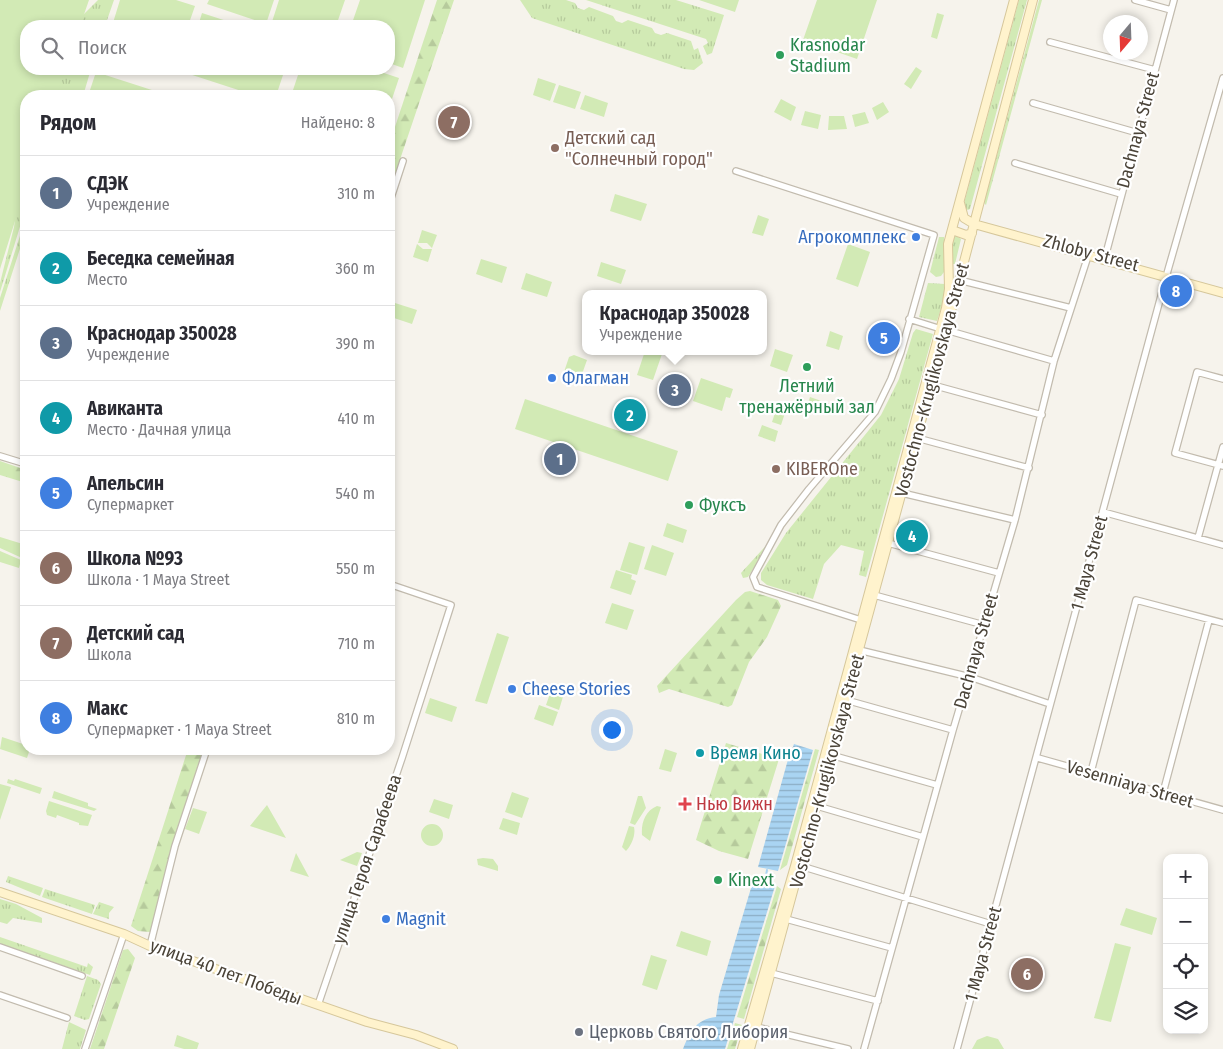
<!DOCTYPE html>
<html lang="ru">
<meta charset="utf-8">
<style>
:root{--surface:#fff;--page:#f7f7f7;--text:#2b2b33;--muted:#7c7c81;--line:#e1e1e2;--accent:#0f766e}
body{margin:0;font-family:"Fira Sans Condensed",sans-serif;background:var(--page);color:var(--text)}
.controls{position:absolute;right:15px;bottom:15px;display:grid;overflow:hidden;border-radius:10px;box-shadow:0 2px 8px #0003}
.controls button{width:45px;height:45px;display:grid;place-items:center;padding:0;border:0;border-bottom:1px solid var(--line);background:var(--surface);color:var(--text);font:25px sans-serif}
.compass{position:absolute;left:1103px;top:15px;width:45px;height:45px;border-radius:50%;background:var(--surface);box-shadow:0 2px 8px #0003;rotate:199deg}
.you{position:absolute;left:611px;top:729px;width:18px;height:18px;margin:-12px;border:4px solid #fff;border-radius:50%;background:#1a73e8;box-shadow:0 0 0 8px #1a73e833}
.badge{display:grid;place-items:center;width:32px;height:32px;border-radius:50%;background:var(--accent);color:#fff;font-size:16px;font-weight:700}
.pin{position:absolute;translate:-50% -50%;border:2px solid #fff;box-shadow:0 1px 5px #0006}
.popup{position:absolute;left:582px;top:290px;width:185px;height:65px;box-sizing:border-box;display:grid;place-content:center;border-radius:10px;background:var(--surface);filter:drop-shadow(0 1px 4px #0005);font-size:16px;white-space:nowrap;color:var(--muted)}
.popup b{font-size:19px;color:var(--text)}
.popup::after{content:'';position:absolute;left:50%;top:100%;margin-left:-10px;border:10px solid transparent;border-top-color:var(--surface)}
.list{margin:0;padding:0;list-style:none}
h2{display:flex;justify-content:space-between;align-items:center;height:65px;margin:0;padding:0 20px;font-size:21px}
h2 small{font-size:16px;font-weight:400;color:var(--muted)}
.list li{display:grid;grid-template-columns:32px 1fr auto;gap:15px;align-items:center;box-sizing:border-box;height:75px;padding:0 20px;border-top:1px solid var(--line)}
.list b{display:block;font-size:19px;white-space:nowrap}
.list p{margin:0;font-size:16px;white-space:nowrap;color:var(--muted)}
.list em{font-size:16px;font-style:normal;color:var(--muted)}
.icon{flex:none;width:28px;height:28px;fill:none;stroke:currentColor;stroke-width:2;stroke-linecap:round;stroke-linejoin:round}
.map{position:relative;flex:none;width:1223px;height:1049px;overflow:hidden}
.search{position:absolute;background:var(--surface);box-shadow:0 2px 8px #0003;left:20px;top:20px;width:375px;height:55px;display:flex;align-items:center;gap:12px;box-sizing:border-box;padding:0 18px;border-radius:20px;color:var(--muted);font-size:19px}
.panel{position:absolute;background:var(--surface);box-shadow:0 2px 8px #0003;left:20px;top:90px;width:375px;height:665px;border-radius:20px}
.map>svg:first-child{display:block}
</style>
<div class="map">
<svg width="1223" height="1049" viewBox="0 0 1223 1049">
<defs>
<pattern id="grass-tufts" width="24" height="20" patternUnits="userSpaceOnUse" patternTransform="scale(1.25)"><rect width="24" height="20" fill="#d2eab5"/><path d="M3 7l-1-3M5 7V3M7 7l1-3M15 17l-1-3M17 17v-4M19 17l1-3" fill="none" stroke="#b6ca9c"/></pattern>
<pattern id="forest-firs" width="22" height="20" patternUnits="userSpaceOnUse" patternTransform="scale(1.25)"><rect width="22" height="20" fill="#d2eab5"/><path d="M5 1l3.5 6h-7zM16 11l3.5 6h-7z" fill="#b6ca9c"/></pattern>
<pattern id="water-rules" width="6" height="5" patternUnits="userSpaceOnUse" patternTransform="scale(1.25)"><rect width="6" height="5" fill="#a9d4f2"/><path d="M0 2.5h6" fill="none" stroke="#8caec5"/></pattern>
</defs>
<rect width="100%" height="100%" fill="#f6f3ec"/>
<!-- grass -->
<path fill="url(#grass-tufts)" d="M98,0h16l-9,26h-33z
M520,0h46l9,3 3,5 6,2 5,-3 24,9 3,5 6,2 6,-3 24,8 3,5 6,2 6,-2 24,8 3,9 4,-2 5,15 -9,7 -10,-1 -152,-51z
M586,0h90l48,15 -12,38 -5,2 -4,-9 5,-3 -2,-4z
M1019,0h8l-57,209 -2,1 -5,-3z
M1039,0h3l-56,205 -2,-2z
M63,69h28l-8,27h-29z
M26,138v69l-26,85v-9l14,-56z
M26,217v13l-26,81v-13z
M955,235l6,4 -6,25h-3l-1,-19z
M939,237h5v35l-3,4 -5,1 -6,-5z
M928,283l17,1v12l-8,25 -18,-4z
M916,329l17,5 -67,243 -7,-2 5,-24 -23,-6 -17,19 -11,35 -46,-14 -6,-5v-7l25,-40 95,-118 18,-36 14,-46z
M772,539l-24,38 -5,1 -2,-5z
M8,876l35,12 -3,8 -34,-14z
M45,889l50,16 -3,9 -50,-17z
M0,899l16,5 26,14v5l-29,-5 -6,6 -7,-2z
M99,902l15,5 -5,6v6l-16,-5z
M0,937l87,30 1,-4 5,4 -3,8 -90,-31z
M87,976l11,4 3,4 -12,35 -4,1 -11,-4z
M69,1022l17,8 -6,19h-18z"/>
<!-- forest -->
<path fill="url(#forest-firs)" d="M437,0h17l-65,192v-47z
M0,461l26,9v13l-26,-8z
M750,591l28,9 3,6 -14,31 -18,25 -17,43 -4,2 -59,-18 -10,4 -2,-7 79,-86 9,-8z
M726,743l53,16 -31,100 -29,-8 -23,-11z
M188,749h19l-33,92 -24,91 -12,-1 -7,-5z
M815,749l4,1 -32,115 -7,5z
M777,886l4,3 -37,130 -7,-2z
M128,949l7,9 -31,91h-14l33,-99z
M735,1023l7,2 -7,24h-8z"/>
<!-- green -->
<path fill="#d2eab5" d="M0,0h89l-9,26h-54v43h40l-10,27h-30v90l-26,83z
M120,0h56l19,6 -7,20h-76z
M209,0h65l-8,24 -59,-20z
M279,0h66l-9,26h-61l-4,-1z
M360,0h65l-22,68 -14,-5v-37h-38z
M699,0h40l-4,12z
M817,0h60l-20,59 -54,-19z
M202,13l40,13h-44z
M937,13l7,2 -7,24 -6,-2z
M916,67l6,4 -11,18 -7,-5z
M184,69h101l-9,27h-19l-74,-24z
M300,69h72l27,9 -10,30v-12h-98z
M96,72l62,20 -2,4h-68z
M538,78l18,6 -6,17 -17,-6z
M559,85l22,7 -6,17 -22,-7z
M585,95l23,8 -4,14 -24,-8z
M781,99l15,8 -5,14 -17,-9z
M883,102l6,10 -12,8 -5,-12z
M805,111l16,4 -3,14 -17,-4z
M865,112l4,11 -14,4 -3,-12z
M829,116h15l3,13 -19,1z
M615,194l32,10 -6,17 -31,-10z
M758,215l11,4 -6,17 -11,-3z
M422,230l15,5 -5,13 -5,-5h-9z
M417,244l6,5h9l-4,13 -15,-5z
M848,244l22,8 -12,35 -22,-8z
M481,259l26,8 -5,16 -26,-9z
M601,262l25,8 -5,14 -24,-8z
M526,273l26,9 -5,15 -26,-8z
M395,303l22,7 -5,14 -21,-7z
M830,331l13,5 -4,14 -13,-4z
M775,349l18,6 -6,17 -17,-6z
M645,351h18l-10,29 -16,-5z
M574,355l13,5 -6,17 -17,-5 5,-15z
M701,378l32,11 -3,9 -4,-1 -4,14 -29,-10z
M810,397l20,7 -4,10 -19,-7z
M525,399l153,52 -10,30 -153,-52z
M778,404l9,3 -6,18 -9,-3z
M762,425l16,6 -3,11 -17,-6z
M667,523l20,7 -4,13 -20,-7z
M0,537l26,8 -4,13 -22,-10z
M629,542l16,5 -8,28 -17,-5z
M652,545l22,8 -8,23 -22,-7z
M0,551l21,9 -2,8 -19,-6z
M616,570l16,5 -1,4 5,2 -5,14 -21,-7z
M612,603l22,7 -7,20 -22,-7z
M497,633l12,4 -22,67 -12,-3z
M553,685l12,5 -6,20 -13,-5z
M430,698l27,9 -5,15 -27,-9z
M539,705l19,7 -5,14 -19,-7z
M2,737l24,8v4h4l-3,9 -27,-9z
M665,749l12,4 -6,19 -12,-3z
M8,779l6,2 1,-2 27,9 -2,6 -33,-11z
M0,784l11,3 -11,33z
M54,791l34,12v3l9,3 -3,2 -42,-13z
M512,792l17,6 -7,20 -17,-6z
M638,796h4l4,12 -11,17 -5,-2z
M434,799l19,6 -4,14 -20,-7z
M49,801l43,14 -4,11 -9,-1v-2l-22,-8 -1,3 -9,-3 -1,-4z
M267,805l19,33 -36,-12z
M657,806l4,1 -11,34 -8,-6c-1,-12 3,-24 15,-29z
M193,808l14,4 -8,22 -14,-5z
M503,818l17,5 -3,12 -18,-6z
M421 835a11 11 0 1 1 22 0a11 11 0 1 1-22 0Z
M629,826l5,1c2,8 -3,19 -8,24l-4,-4z
M357,852l5,1 -5,13 -17,-6z
M296,853l13,24 -19,-6z
M483,858l10,1 5,7v5l-20,-6 -1,-6z
M1126,908l31,10 -5,17 -32,-10z
M681,931l30,10 -4,15 -31,-10z
M1115,943l16,4 -20,75 -17,-4z
M651,955l16,5 -10,30 -15,-5z
M177,1035l22,8 -2,6h-13l-10,-3z
M987,1036l11,3 6,10h-32l5,-9z"/>
<!-- water -->
<path fill="url(#water-rules)" d="M794,744l19,6 -35,121 -20,-4 29,-104z
M754,878l21,8 -50,163h-42c7,-17 13,-30 33,-32l3,-22z"/>
<g fill="none" stroke-linecap="round" stroke-linejoin="round">
<!-- stream -->
<path stroke="#a9d4f2" stroke-width="2" d="M765,881l2,-11"/>
<defs>
<path id="street" d="M1135,0l36,10
M1050,42l105,28
M1033,103l105,30
M1015,163l106,31
M736,171l198,64 -33,117 -10,27 -16,33 -66,77 -28,36 -28,52 4,10 104,33
M389,204l14,-43
M1104,261l70,-261
M959,280l112,28
M909,319l32,10
M946,330l108,31
M1223,379l-26,-7 -22,81 48,13
M940,387l102,28
M917,438l112,30
M0,456l26,8
M902,493l113,27
M1103,512l120,33
M1198,538l25,-91
M888,543l111,30
M874,595l110,30
M859,650l111,27 80,27
M846,700l107,30
M831,755l106,30
M1038,758l185,52
M1091,772l45,-172 87,23
M1163,793l46,-173
M817,806l106,31
M801,866l190,58
M786,919l106,29
M150,946l25,-100 32,-97
M0,947l82,29
M771,973l107,28
M0,995l67,23
M318,1005l84,-247 49,-153 -62,-21
M756,1027l92,22
M85,1049l39,-115
M864,1049l89,-319 62,-210 39,-159 35,-108
M957,1049l211,-779 55,-192"/>
<path id="secondary" d="M960,203l4,15 10,6 249,69
M952,230l14,5 6,-2
M0,892l124,42 26,12 217,76 49,13 37,14
M742,1049l53,-183 151,-558 3,-19 -1,-45 66,-244
M750,1049l196,-719 87,-330"/>
</defs>
<!-- street casing -->
<use href="#street" stroke="#c2bbae" stroke-width="8"/>
<!-- secondary casing -->
<use href="#secondary" stroke="#d6c79b" stroke-width="10"/>
<!-- street -->
<use href="#street" stroke="#fff" stroke-width="5.5"/>
<!-- secondary -->
<use href="#secondary" stroke="#fff3cd" stroke-width="8"/>
</g>
<!-- markers -->
<g fill="#2e9e5b" stroke="#fff" stroke-width="2">
<circle cx="780" cy="55" r="5"/>
<circle cx="807" cy="367" r="5"/>
<circle cx="689" cy="505" r="5"/>
<circle cx="718" cy="880" r="5"/>
</g>
<g fill="#8d6e63" stroke="#fff" stroke-width="2">
<circle cx="555" cy="148" r="5"/>
<circle cx="776" cy="469" r="5"/>
</g>
<g fill="#3f7fe0" stroke="#fff" stroke-width="2">
<circle cx="916" cy="237" r="5"/>
<circle cx="552" cy="378" r="5"/>
<circle cx="512" cy="689" r="5"/>
<circle cx="386" cy="919" r="5"/>
</g>
<circle fill="#0f9aa8" stroke="#fff" stroke-width="2" cx="700" cy="753" r="5"/>
<path fill="#e0444e" stroke="#fff" stroke-width="2" d="M682.5 796.5h5v5h5v5h-5v5h-5v-5h-5v-5h5z"/>
<circle fill="#6b7280" stroke="#fff" stroke-width="2" cx="579" cy="1032" r="5"/>
<g text-anchor="middle" stroke-width="4.5" stroke-linejoin="round" paint-order="stroke">
<!-- leisure labels -->
<g font-size="18" fill="#27864d" stroke="#fff" text-anchor="start">
<text x="790" y="51">Krasnodar<tspan x="790" dy="21">Stadium</tspan></text>
<text x="807" y="392" text-anchor="middle">Летний<tspan x="807" dy="21">тренажёрный зал</tspan></text>
<text x="699" y="511">Фуксъ</text>
<text x="728" y="886">Kinext</text>
</g>
<!-- street labels -->
<g font-size="18" fill="#4b4439" stroke="#fff">
<text transform="translate(1138 130) rotate(-75)" y="6">Dachnaya Street</text>
<text transform="translate(1091 253) rotate(15)" y="6">Zhloby Street</text>
<text transform="translate(932 380) rotate(-75)" y="6">Vostochno-Kruglikovskaya Street</text>
<text transform="translate(1089 563) rotate(-75)" y="6">1 Maya Street</text>
<text transform="translate(976 651) rotate(-74)" y="6">Dachnaya Street</text>
<text transform="translate(827 771) rotate(-75)" y="6">Vostochno-Kruglikovskaya Street</text>
<text transform="translate(1130 784) rotate(16)" y="6">Vesenniaya Street</text>
<text transform="translate(367 859) rotate(-71)" y="6">улица Героя Сарабеева</text>
<text transform="translate(983 954) rotate(-75)" y="6">1 Maya Street</text>
<text transform="translate(226 972) rotate(20)" y="6">улица 40 лет Победы</text>
</g>
<!-- education labels -->
<g font-size="18" fill="#785e54" stroke="#fff" text-anchor="start">
<text x="565" y="144">Детский сад<tspan x="565" dy="21">"Солнечный город"</tspan></text>
<text x="786" y="475">KIBEROne</text>
</g>
<!-- shop labels -->
<g font-size="18" fill="#366cbe" stroke="#fff" text-anchor="start">
<text x="906" y="243" text-anchor="end">Агрокомплекс</text>
<text x="562" y="384">Флагман</text>
<text x="522" y="695">Cheese Stories</text>
<text x="396" y="925">Magnit</text>
</g>
<!-- culture labels -->
<g font-size="18" fill="#0d838f" stroke="#fff" text-anchor="start">
<text x="710" y="759">Время Кино</text>
</g>
<!-- health labels -->
<g font-size="18" fill="#be3a42" stroke="#fff" text-anchor="start">
<text x="696" y="810">Нью Вижн</text>
</g>
<!-- worship labels -->
<g font-size="18" fill="#5b616d" stroke="#fff" text-anchor="start">
<text x="589" y="1038">Церковь Святого Либория</text>
</g>
</g>
</svg>
<div class="controls">
<button>+</button>
<button>−</button>
<button><svg class="icon" aria-label="locate" viewBox="0 0 24 24"><circle cx="12" cy="12" r="6"/><path d="M12 2v4M12 18v4M2 12h4M18 12h4"/></svg></button>
<button><svg class="icon" aria-label="layers" viewBox="0 0 24 24"><path d="M12 4l9 5-9 5-9-5zM3 14l9 5 9-5"/></svg></button>
</div>
<svg class="compass" viewBox="-18 -18 36 36"><path d="M0-13l5 13h-10z" fill="#e53935"/><path d="M0 13l5-13h-10z" fill="#7c7c81"/></svg>
<div class="you"></div>
<div class="pin badge" style="left:560px;top:459px;background:#5c6f8a">1</div>
<div class="pin badge" style="left:630px;top:415px;background:#0f9aa8">2</div>
<div class="pin badge" style="left:675px;top:390px;background:#5c6f8a">3</div>
<div class="popup"><b>Краснодар 350028</b>Учреждение</div>
<div class="pin badge" style="left:912px;top:536px;background:#0f9aa8">4</div>
<div class="pin badge" style="left:884px;top:338px;background:#3f7fe0">5</div>
<div class="pin badge" style="left:1027px;top:974px;background:#8d6e63">6</div>
<div class="pin badge" style="left:454px;top:122px;background:#8d6e63">7</div>
<div class="pin badge" style="left:1176px;top:291px;background:#3f7fe0">8</div>
<div class="search"><svg class="icon" aria-label="search" viewBox="0 0 24 24"><circle cx="10" cy="10" r="6"/><path d="M15 15l6 6"/></svg>Поиск</div>
<section class="panel">
<h2>Рядом<small>Найдено: 8</small></h2>
<ul class="list">
<li><span class="badge" style="background:#5c6f8a">1</span><div><b>СДЭК</b><p>Учреждение</p></div><em>310 m</em></li>
<li><span class="badge" style="background:#0f9aa8">2</span><div><b>Беседка семейная</b><p>Место</p></div><em>360 m</em></li>
<li><span class="badge" style="background:#5c6f8a">3</span><div><b>Краснодар 350028</b><p>Учреждение</p></div><em>390 m</em></li>
<li><span class="badge" style="background:#0f9aa8">4</span><div><b>Авиканта</b><p>Место · Дачная улица</p></div><em>410 m</em></li>
<li><span class="badge" style="background:#3f7fe0">5</span><div><b>Апельсин</b><p>Супермаркет</p></div><em>540 m</em></li>
<li><span class="badge" style="background:#8d6e63">6</span><div><b>Школа №93</b><p>Школа · 1 Maya Street</p></div><em>550 m</em></li>
<li><span class="badge" style="background:#8d6e63">7</span><div><b>Детский сад</b><p>Школа</p></div><em>710 m</em></li>
<li><span class="badge" style="background:#3f7fe0">8</span><div><b>Макс</b><p>Супермаркет · 1 Maya Street</p></div><em>810 m</em></li>
</ul>
</section>
</div>
